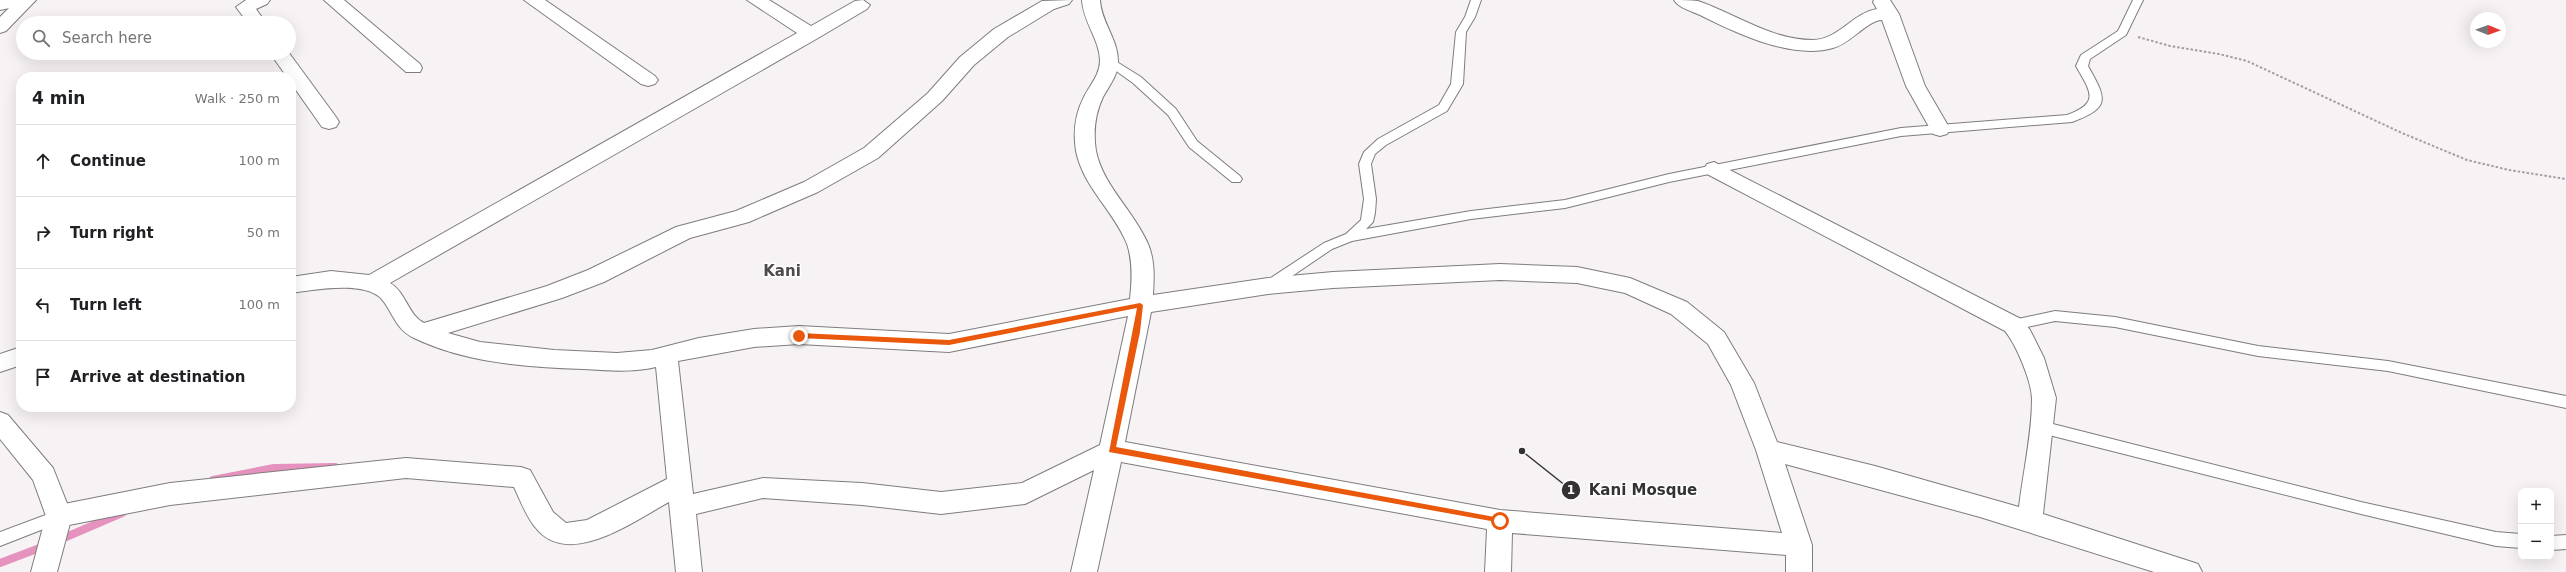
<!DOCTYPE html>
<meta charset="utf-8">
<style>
:root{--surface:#fff;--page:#f6f6f6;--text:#202124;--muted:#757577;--line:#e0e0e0}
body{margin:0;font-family:"DejaVu Sans",sans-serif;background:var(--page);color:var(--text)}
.controls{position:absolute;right:12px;bottom:12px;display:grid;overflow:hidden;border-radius:8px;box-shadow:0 4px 16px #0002}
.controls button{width:36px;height:36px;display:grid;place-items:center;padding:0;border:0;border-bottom:1px solid var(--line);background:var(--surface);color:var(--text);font:20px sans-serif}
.compass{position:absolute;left:2470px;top:12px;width:36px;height:36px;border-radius:50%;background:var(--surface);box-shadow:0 4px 16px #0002;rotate:91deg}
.stop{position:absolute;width:12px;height:12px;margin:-9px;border:3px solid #ea580c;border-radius:50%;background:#fff}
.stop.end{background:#ea580c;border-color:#fff;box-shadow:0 1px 4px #0008}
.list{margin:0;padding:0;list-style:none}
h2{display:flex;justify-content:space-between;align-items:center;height:52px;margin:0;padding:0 16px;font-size:17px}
h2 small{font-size:13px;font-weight:400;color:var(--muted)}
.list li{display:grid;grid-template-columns:26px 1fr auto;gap:12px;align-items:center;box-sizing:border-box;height:72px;padding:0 16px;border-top:1px solid var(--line)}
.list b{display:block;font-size:15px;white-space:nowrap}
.list em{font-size:13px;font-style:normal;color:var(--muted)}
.icon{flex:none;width:22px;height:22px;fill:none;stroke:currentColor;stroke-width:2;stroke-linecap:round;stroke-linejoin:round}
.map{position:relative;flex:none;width:2566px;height:572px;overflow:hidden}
.search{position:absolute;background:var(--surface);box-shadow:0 4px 16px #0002;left:16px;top:16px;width:280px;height:44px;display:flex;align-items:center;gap:10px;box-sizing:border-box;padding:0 14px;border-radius:22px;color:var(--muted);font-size:15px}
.panel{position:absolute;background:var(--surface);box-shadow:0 4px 16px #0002;left:16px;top:72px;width:280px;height:340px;border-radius:16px}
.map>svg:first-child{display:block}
</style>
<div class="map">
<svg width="2566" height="572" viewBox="0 0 2566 572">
<rect width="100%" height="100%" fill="#f7f3f5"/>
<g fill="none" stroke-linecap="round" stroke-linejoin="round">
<!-- stream -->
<path stroke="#e592bf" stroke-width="8" d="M213,480l61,-12 61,-1
M59,540l63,-27
M0,563l45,-17"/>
<defs>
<path id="service" d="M1471,0h10l-6,17 -9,15 -3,52 -16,27 -61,34 -11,9 -4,10 5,35 -1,14 -2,9 -7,7 105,-18 94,-11 104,-26 232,-46 166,-13c34,-12 23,-24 9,-49l5,-11 37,-24 15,-31h10l-17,35 -36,24 -2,7c17,31 25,41 -16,56l-171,14 -232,46 -104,26 -94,11 -119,22 -20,8 -59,40h-10l-1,-3 1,-3 61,-40 22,-9 15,-14 3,-21 -5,-35 5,-12 14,-13 61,-34 12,-21 5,-52 9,-15z
M1109,57l32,20 35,32 21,32 43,35 2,3 -2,3h-8l-43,-35 -21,-32 -35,-32 -28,-20 -2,-2z
M2055,311l60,6 143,29 130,15 178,35v12l-178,-37 -130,-15 -143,-29 -60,-6 -42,9 -5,-1 -2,-4 2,-4 5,-1z
M2041,421l320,81 135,30 25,2v14l-25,-2 -135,-32 -320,-81 -5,-2 -2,-4 2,-4z
M59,510l5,1 2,5 -2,5 -64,25v-14z
M2566,535v14l-15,1v-14z"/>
<path id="minor" d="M0,0h32l-3,4 -29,6z
M246,0h24l-3,4 -11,5 10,14h-18l-12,-16z
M324,0h20l76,64 2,4 -2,4h-14z
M524,0h21l110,76 3,4 -3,4 -7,2 -7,-2z
M747,0h22l42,26 44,-25 8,-1 7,5 -3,4 -49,29 -428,245c16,9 18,32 34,40l123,-37 41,-16 88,-43 60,-16 68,-29 60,-34 64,-55 32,-36 34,-28 48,-28 30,-1 -3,4 -15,5 -46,28 -34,28 -32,36 -64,57 -60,34 -69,30 -59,16 -86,44 -42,16 -114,35 32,9 74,8 63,3 35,-3 47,-12 55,-9 45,-3 150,8 181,-35c2,-18 3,-38 -3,-55 -13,-33 -44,-57 -51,-93 -3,-19 -1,-37 8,-54 5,-11 16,-22 16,-36 0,-21 -17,-39 -18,-61h18c1,22 18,39 18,61 1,13 -9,25 -15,36 -8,17 -10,35 -7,54 7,35 38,60 52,93 7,16 6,34 5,51l115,-17 65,-6 167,-8 77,3 53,11 57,24 37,30 30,51 23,59 98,24 144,41c4,-35 13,-72 13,-108 0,-17 -16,-55 -27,-68l-298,-157 -3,-5 3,-5 7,-2 307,157 9,11 14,28 12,40 -13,116 146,47 9,3 4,8h-48l-174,-55 -195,-53 27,81v27h-26v-17l-274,-22 -1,39h-26l2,-43 -366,-67 -24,110h-26l23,-102 -69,34 -84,10 -79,-9 -99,-7 -67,16 6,58h-26l-7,-70c-35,19 -101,68 -134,25 -9,-11 -15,-27 -21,-40l-108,-9 -236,27 -111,22 -9,-3 -4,-8 4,-8 9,-3 111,-22 236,-25 115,9 9,3 23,42 13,11 21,-3 80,-41 -11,-112c-24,6 -49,3 -73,2 -57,-2 -117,-6 -169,-31 -17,-8 -20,-22 -30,-36 -15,-23 -70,-12 -93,-9v-16l40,-6 38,4 428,-242zM1500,280l77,3 48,10 46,21 37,30 23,41 25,65 26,83 -282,-23 -375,-68 26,-130 117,-18 65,-6zM1128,316l-28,129 -78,38 -81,9 -79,-9 -99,-5 -70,16 -15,-133 76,-14 45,-3 150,8z
M1674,0c7,0 17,0 24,1 38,13 73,39 115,39 27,-1 39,-27 64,-31l-4,-7 1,-2h16l9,14 26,72 25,43 -3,5 -7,2 -7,-2 -27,-48 -24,-66c-14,0 -32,24 -49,28 -41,12 -97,-15 -133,-33 -9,-4 -21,-7 -26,-15z
M270,53h19l47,64 3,5 -3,5 -7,2 -7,-2 -31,-44v-6h-4z
M21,347v18l-21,7v-18z"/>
<path id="tertiary" d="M17,0h19l-30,31 -6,2v-16z
M0,412l8,3 45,53 19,48 -15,56h-26l15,-56 -13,-36 -33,-41z"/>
</defs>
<!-- service casing -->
<use href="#service" stroke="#7f7c7d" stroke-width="2"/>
<!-- minor casing -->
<use href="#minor" stroke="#7f7c7d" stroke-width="2"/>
<!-- tertiary casing -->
<use href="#tertiary" stroke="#7f7c7d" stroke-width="2"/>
<!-- path -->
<path stroke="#a39fa1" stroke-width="2" stroke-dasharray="2.5 2" stroke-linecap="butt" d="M2138,37l32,9 49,8 28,7 155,72 65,27 42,10 57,9"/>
<!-- service -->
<use href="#service" fill="#fff" fill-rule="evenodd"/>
<!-- minor -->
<use href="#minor" fill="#fff" fill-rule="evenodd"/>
<!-- tertiary -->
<use href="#tertiary" fill="#fff" fill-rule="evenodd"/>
</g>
<!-- route -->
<path fill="#ea580c" d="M1140,303l3,2 -3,27 -24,115 384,71 2,1v4l-393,-71 28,-144 -188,37 -150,-7 -3,-2 3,-3 150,7z"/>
<g text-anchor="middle" stroke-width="3" stroke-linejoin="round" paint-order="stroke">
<!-- neighbourhood labels -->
<g font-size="15" font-weight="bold" fill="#4e4a4c" stroke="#fff">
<text x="782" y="276">Kani</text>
</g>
</g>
<!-- callouts -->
<path fill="none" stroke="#343233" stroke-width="1.5" d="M1522 451L1571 490"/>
<g fill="#343233" stroke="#fff" stroke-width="1.5">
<circle cx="1522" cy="451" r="4"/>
<circle cx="1571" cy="490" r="10"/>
</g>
<g font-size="12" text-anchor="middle" font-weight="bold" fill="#fff">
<text x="1571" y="494">1</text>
</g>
<g font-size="15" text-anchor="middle" font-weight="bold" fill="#343233" stroke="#fff" stroke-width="3" stroke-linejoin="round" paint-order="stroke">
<text x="1643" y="495">Kani Mosque</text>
</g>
</svg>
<div class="controls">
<button>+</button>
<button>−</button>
</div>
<svg class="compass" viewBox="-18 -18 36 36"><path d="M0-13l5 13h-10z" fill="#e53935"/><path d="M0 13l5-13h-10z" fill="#757577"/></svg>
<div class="stop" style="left:1500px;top:521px"></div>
<div class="stop end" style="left:799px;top:336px"></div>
<div class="search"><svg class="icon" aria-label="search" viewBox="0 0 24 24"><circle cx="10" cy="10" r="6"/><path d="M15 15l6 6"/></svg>Search here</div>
<section class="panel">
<h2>4 min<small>Walk · 250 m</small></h2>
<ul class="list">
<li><svg class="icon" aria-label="ahead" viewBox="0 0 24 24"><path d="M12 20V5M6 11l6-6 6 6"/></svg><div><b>Continue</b></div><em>100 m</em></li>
<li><svg class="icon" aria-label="right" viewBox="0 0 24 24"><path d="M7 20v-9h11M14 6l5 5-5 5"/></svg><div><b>Turn right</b></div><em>50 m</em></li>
<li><svg class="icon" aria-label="left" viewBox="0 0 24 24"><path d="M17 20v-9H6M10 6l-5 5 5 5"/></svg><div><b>Turn left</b></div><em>100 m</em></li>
<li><svg class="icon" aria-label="arrive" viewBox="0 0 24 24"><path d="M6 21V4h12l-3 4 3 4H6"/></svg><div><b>Arrive at destination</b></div></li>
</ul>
</section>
</div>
